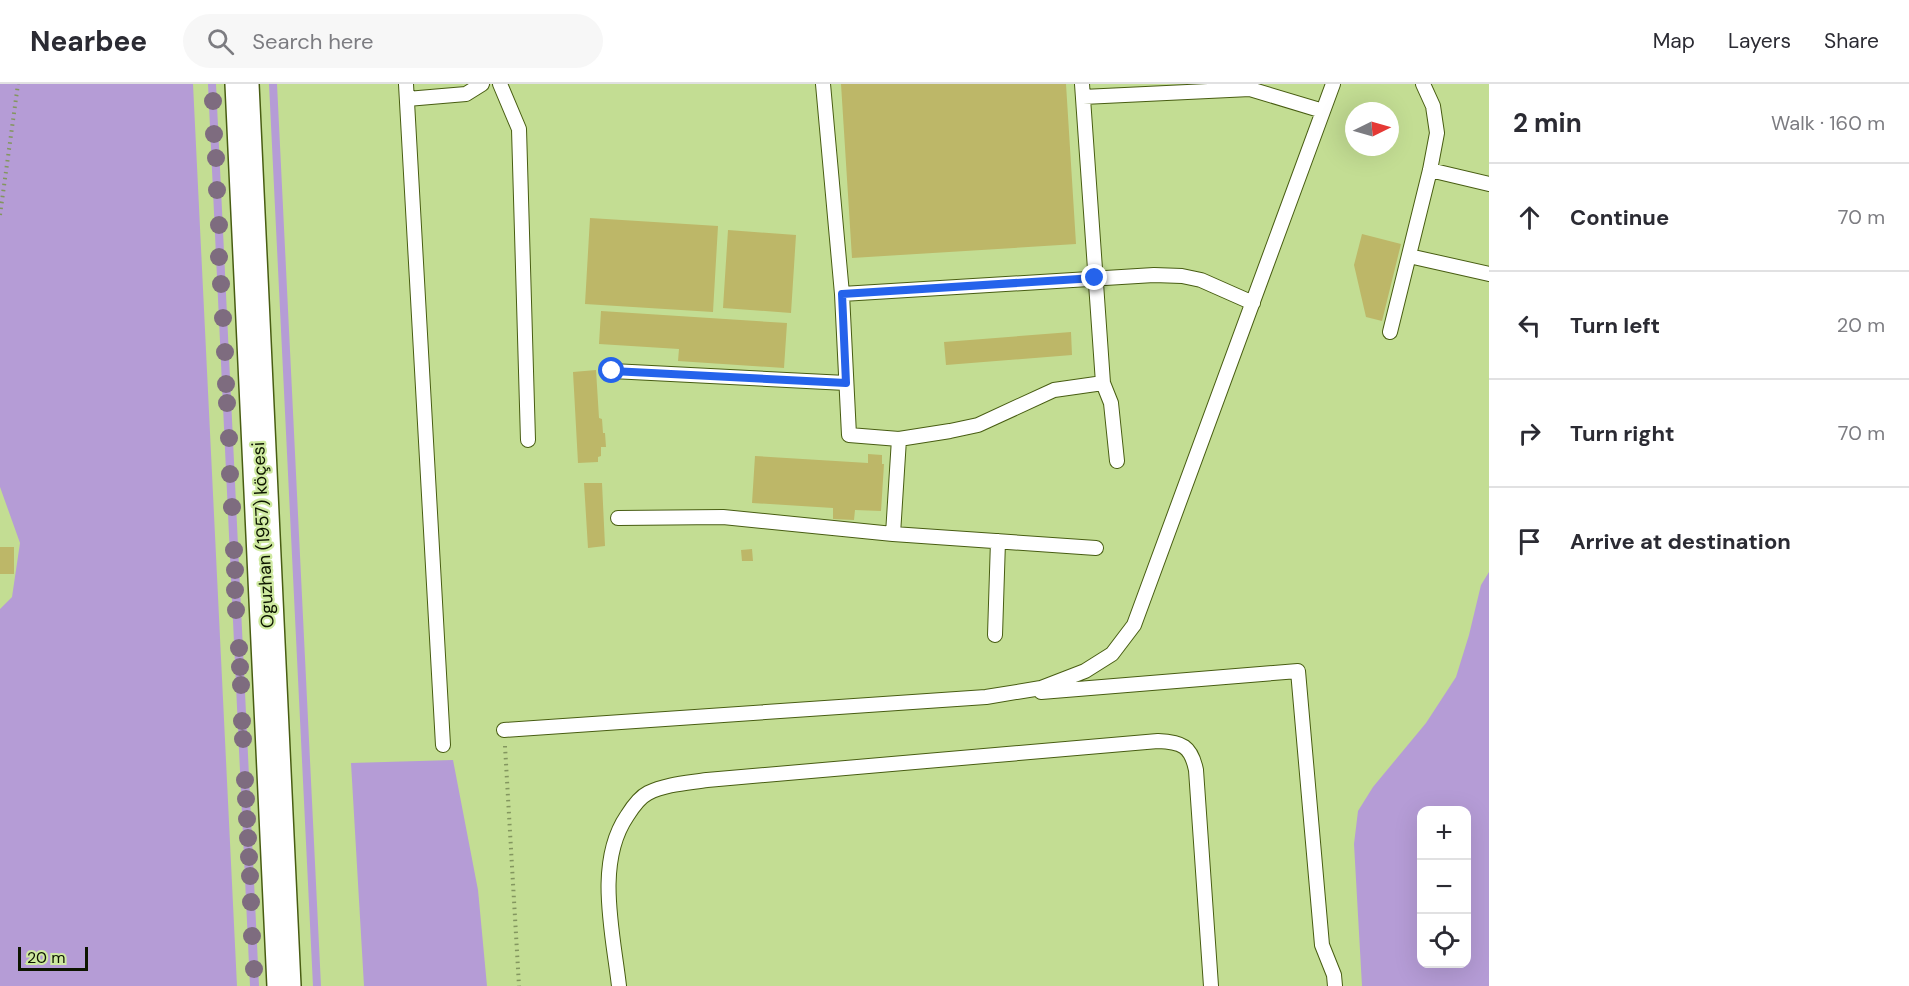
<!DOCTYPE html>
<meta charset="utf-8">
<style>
:root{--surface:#fff;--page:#f7f7f7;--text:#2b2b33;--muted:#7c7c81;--line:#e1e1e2}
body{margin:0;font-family:"DM Sans",sans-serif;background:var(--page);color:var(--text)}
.controls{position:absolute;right:18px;bottom:18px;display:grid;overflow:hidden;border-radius:12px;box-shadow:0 6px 24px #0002}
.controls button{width:54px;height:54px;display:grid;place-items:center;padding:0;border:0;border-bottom:2px solid var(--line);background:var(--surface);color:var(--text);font:30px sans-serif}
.compass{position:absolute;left:1345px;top:18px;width:54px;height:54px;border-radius:50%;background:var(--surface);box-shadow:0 6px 24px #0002;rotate:85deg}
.scale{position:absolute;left:18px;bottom:15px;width:70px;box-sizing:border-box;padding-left:6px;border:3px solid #0d1500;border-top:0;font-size:16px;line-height:21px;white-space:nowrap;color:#0d1500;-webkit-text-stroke:4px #cfeaa0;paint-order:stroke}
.stop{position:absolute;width:18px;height:18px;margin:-14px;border:4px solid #2563eb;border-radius:50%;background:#fff}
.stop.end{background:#2563eb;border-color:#fff;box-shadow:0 2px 6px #0008}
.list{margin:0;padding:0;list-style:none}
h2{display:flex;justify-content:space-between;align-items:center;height:78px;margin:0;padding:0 24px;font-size:26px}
h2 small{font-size:20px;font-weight:400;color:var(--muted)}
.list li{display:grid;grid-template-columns:39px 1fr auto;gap:18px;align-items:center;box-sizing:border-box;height:108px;padding:0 24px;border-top:2px solid var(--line)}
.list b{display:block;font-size:22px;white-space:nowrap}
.list em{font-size:20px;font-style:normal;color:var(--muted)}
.icon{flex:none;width:33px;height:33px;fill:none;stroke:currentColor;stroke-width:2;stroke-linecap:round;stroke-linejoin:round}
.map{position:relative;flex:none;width:1489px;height:902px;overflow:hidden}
header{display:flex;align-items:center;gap:36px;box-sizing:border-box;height:84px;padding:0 30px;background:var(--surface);border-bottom:2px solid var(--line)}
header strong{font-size:28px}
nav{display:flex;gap:33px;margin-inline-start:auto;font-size:21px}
.search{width:420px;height:54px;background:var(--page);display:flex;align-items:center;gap:15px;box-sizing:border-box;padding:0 21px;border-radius:33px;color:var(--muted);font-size:22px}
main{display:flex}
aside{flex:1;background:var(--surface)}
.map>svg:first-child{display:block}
</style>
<header>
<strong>Nearbee</strong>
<div class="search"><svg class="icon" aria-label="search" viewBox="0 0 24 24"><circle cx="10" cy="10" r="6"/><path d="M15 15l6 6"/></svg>Search here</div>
<nav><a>Map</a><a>Layers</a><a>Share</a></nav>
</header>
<main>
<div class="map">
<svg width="1489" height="902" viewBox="0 0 1489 902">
<rect width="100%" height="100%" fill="#c3dd93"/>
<!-- green -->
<path fill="#b59cd6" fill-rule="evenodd" d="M0,0h193l44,902h-237v-377l12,-12 8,-54 -20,-56z
M208,0h8l43,902h-9z
M269,0h8l44,902h-8z
M1489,488v414h-127l-8,-142 4,-33 15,-24 53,-64 30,-46 13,-42 12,-50zM1422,726h44v154h-44z
M453,676l25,130 9,96h-123l-13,-223z"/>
<!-- building -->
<path fill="#bdb768" d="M841,0h225l10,160 -224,14z
M590,134l128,8 -5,86 -128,-8z
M728,146l68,5 -5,78 -68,-5z
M1362,150l39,10 -19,77 -16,-4 -12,-52z
M601,227l186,12 -3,45 -106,-7 1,-12 -80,-5z
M1071,248l1,23 -126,10 -2,-23z
M596,286l3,48 3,1 1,14h2l1,14h-5v9l-3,1v5l-20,1 -5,-91z
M868,370l14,1v9h2l-3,47 -26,-1 -1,10 -21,-1v-11l-81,-5 3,-47 113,7z
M584,399h18l3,63 -17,2z
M0,463h14v27h-14z
M752,465l1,12h-11l-1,-11z"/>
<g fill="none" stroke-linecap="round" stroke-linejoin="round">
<defs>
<path id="service" d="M406,0l37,661
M500,0l19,45 9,311
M823,0l19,210 7,141 50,4 51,-8 28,-6 76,-35 49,-7
M1082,0l21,299 8,20 6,58
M1083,13l167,-8 73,22
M407,15l59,-5 16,-10
M1430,86l59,14
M1409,172l80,18
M842,210l312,-19 28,1 19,4 52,23
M1390,248l40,-162 7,-37 -4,-27 -10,-22
M612,287l234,12
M618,434l105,-1 170,17 203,14
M893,450l6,-95
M995,551l3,-94
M1041,608l257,-21 24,274 12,30 1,11
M504,646l482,-33 55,-9 44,-17 27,-17 22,-29 199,-541
M619,902c-6,-53 -24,-123 8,-170 5,-8 13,-19 21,-23 18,-9 40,-10 59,-13l451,-39c24,1 33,5 38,29l15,216"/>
<path id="secondary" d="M242,0l42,902"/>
</defs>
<!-- service casing -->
<use href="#service" stroke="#485d12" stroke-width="16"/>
<!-- secondary casing -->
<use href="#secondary" stroke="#485d12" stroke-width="36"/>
<!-- path -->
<path stroke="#83965f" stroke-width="4" stroke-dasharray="1.5 4.5" stroke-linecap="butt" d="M0,131l18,-131
M505,662l14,240"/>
<!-- service -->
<use href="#service" stroke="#fff" stroke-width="14"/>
<!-- secondary -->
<use href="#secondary" stroke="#fff" stroke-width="33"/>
</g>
<!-- trees -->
<g fill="#7e6c7f">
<circle cx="213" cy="17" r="9"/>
<circle cx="214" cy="50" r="9"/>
<circle cx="216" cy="74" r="9"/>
<circle cx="217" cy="106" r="9"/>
<circle cx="219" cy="141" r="9"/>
<circle cx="219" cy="173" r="9"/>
<circle cx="221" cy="200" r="9"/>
<circle cx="223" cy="234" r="9"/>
<circle cx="225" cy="268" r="9"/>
<circle cx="226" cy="300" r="9"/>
<circle cx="227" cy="319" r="9"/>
<circle cx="229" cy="354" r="9"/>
<circle cx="230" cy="390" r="9"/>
<circle cx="232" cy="423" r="9"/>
<circle cx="234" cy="466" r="9"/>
<circle cx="235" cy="486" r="9"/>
<circle cx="235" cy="506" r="9"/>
<circle cx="236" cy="526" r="9"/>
<circle cx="239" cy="564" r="9"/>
<circle cx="240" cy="583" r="9"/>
<circle cx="241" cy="601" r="9"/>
<circle cx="242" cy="637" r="9"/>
<circle cx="243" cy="655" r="9"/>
<circle cx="245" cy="696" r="9"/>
<circle cx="246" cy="715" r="9"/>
<circle cx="247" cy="735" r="9"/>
<circle cx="248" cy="754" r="9"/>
<circle cx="249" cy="773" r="9"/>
<circle cx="250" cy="792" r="9"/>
<circle cx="251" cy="818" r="9"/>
<circle cx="252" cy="852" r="9"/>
<circle cx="254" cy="885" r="9"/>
</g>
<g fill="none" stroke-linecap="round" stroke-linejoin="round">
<!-- route -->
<path stroke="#2563eb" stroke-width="8" d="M612,287l234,12 -4,-89 253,-16"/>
</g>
<g text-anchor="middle" stroke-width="4.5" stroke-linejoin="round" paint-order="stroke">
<!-- street labels -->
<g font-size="18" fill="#0d1500" stroke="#cfeaa0">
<text transform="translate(263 451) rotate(-93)" y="6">Oguzhan (1957) köçesi</text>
</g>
</g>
</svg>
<div class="controls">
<button>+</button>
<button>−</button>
<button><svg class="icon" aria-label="locate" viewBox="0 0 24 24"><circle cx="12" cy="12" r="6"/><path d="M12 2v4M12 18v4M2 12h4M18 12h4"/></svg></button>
</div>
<svg class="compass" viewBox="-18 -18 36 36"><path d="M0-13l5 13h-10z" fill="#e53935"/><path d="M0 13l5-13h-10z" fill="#7c7c81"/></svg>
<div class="scale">20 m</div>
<div class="stop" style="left:612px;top:287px"></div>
<div class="stop end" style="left:1095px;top:194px"></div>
</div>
<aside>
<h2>2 min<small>Walk · 160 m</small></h2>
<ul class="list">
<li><svg class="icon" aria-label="ahead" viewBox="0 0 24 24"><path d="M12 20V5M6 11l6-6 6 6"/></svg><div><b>Continue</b></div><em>70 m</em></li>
<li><svg class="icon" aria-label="left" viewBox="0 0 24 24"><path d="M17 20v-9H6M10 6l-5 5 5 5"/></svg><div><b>Turn left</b></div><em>20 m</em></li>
<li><svg class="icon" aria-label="right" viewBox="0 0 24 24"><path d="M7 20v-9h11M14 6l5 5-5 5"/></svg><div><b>Turn right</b></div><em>70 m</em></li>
<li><svg class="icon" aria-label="arrive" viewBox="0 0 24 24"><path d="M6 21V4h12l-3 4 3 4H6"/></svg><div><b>Arrive at destination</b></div></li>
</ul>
</aside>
</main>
